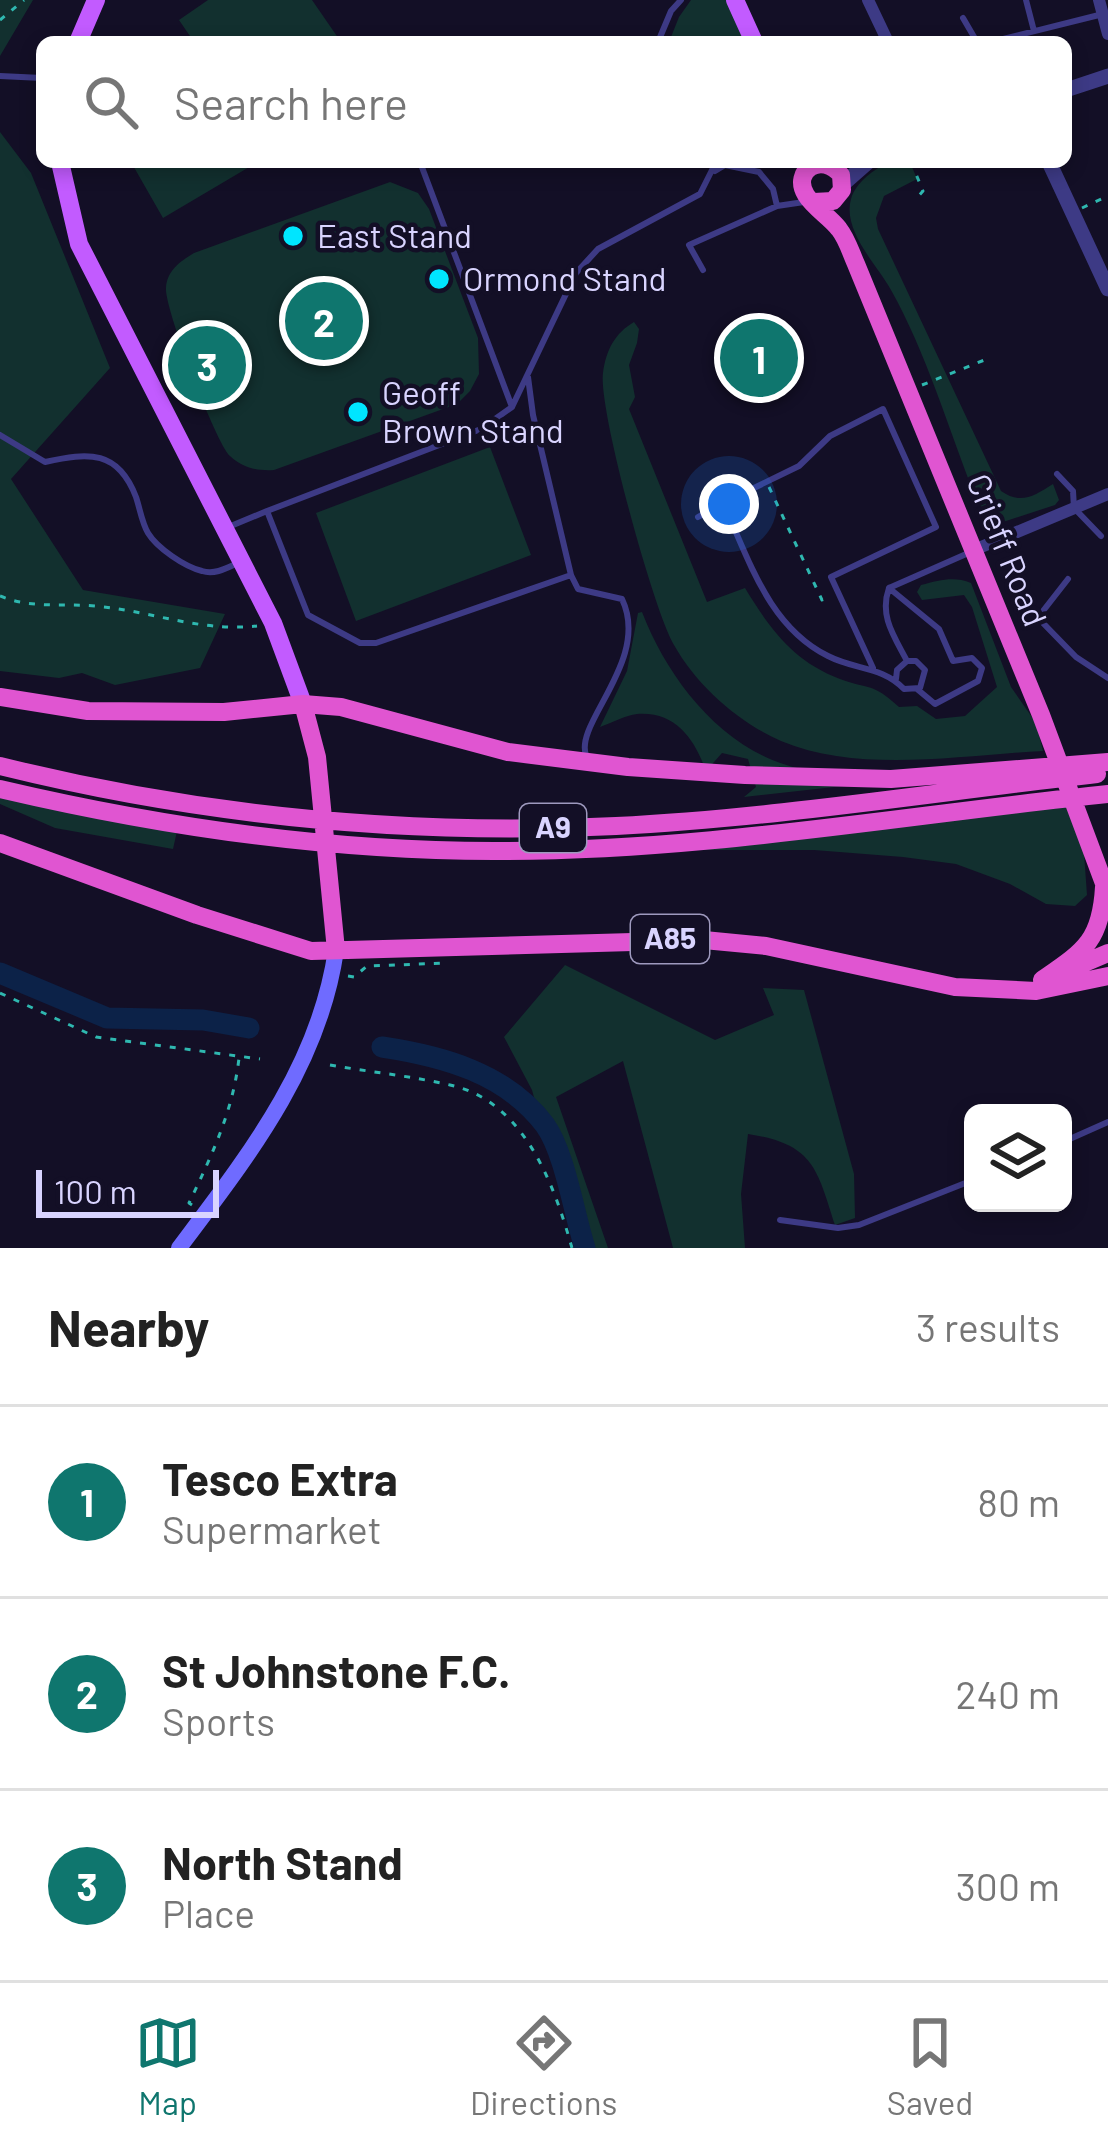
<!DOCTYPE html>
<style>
:root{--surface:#fff;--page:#f2f2f2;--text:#222;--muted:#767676;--line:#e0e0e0;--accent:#0f766e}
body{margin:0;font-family:Barlow,sans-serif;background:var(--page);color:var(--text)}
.controls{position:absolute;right:36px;bottom:36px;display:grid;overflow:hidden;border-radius:18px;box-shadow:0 6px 18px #0003}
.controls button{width:108px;height:108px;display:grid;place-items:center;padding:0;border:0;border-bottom:3px solid var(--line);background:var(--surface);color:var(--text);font:60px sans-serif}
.scale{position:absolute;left:36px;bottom:30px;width:183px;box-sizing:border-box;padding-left:12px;border:6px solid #d9d4ff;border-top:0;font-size:33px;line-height:42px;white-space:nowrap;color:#d9d4ff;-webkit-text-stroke:9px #130f26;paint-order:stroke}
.you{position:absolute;left:729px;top:504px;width:42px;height:42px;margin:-30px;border:9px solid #fff;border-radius:50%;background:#1a73e8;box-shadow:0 0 0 18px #1a73e833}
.badge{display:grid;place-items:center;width:78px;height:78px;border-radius:50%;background:var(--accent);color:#fff;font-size:39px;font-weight:700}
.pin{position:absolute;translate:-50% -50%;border:6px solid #fff;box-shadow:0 3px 12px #0006}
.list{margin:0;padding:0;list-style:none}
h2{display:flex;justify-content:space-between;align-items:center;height:156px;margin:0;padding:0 48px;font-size:51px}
h2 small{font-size:39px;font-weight:400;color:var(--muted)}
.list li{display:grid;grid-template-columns:78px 1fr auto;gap:36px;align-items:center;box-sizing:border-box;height:192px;padding:0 48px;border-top:3px solid var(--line)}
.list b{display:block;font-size:45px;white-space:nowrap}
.list p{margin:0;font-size:39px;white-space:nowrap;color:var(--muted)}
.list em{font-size:39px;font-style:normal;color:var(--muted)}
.icon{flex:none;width:66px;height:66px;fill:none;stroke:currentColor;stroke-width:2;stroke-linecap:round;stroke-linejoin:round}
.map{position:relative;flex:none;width:1108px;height:1248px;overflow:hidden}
.search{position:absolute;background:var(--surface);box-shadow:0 6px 18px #0003;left:36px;right:36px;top:36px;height:132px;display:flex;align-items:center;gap:30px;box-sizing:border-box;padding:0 42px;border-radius:18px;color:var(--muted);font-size:45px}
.sheet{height:732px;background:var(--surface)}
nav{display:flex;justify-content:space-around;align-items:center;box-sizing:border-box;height:168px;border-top:3px solid var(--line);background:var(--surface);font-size:33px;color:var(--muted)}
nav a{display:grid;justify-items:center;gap:6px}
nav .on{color:var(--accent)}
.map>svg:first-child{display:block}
</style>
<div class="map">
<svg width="1108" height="1248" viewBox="0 0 1108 1248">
<rect width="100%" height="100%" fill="#130f26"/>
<!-- green -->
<path fill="#12302f" d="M0,0h33l-33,56z
M208,0h104l29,42h-147l-15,-22z
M691,0h38l12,31v11h-72l10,-25z
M0,132l31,41 79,195 -99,111 72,111 142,24 -25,54 -85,17 -33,-12 -23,5 -59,-7z
M131,162h124l1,1 -93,55z
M890,162h20l7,17 -33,17 -8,22 2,11 123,262c20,14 33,5 52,-7l6,16 -4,5 -52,17 -15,-4 -13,-22c-26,-66 -49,-144 -84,-206 -13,-24 -49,-59 -40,-91 5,-17 23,-30 39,-37z
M390,182l28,11 11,16 49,129 1,36 -9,17 -13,13 -183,66c-17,1 -31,-2 -44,-14 -14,-13 -66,-149 -64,-168 1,-18 15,-27 28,-35z
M634,322l5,7 -2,14 -8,22 6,32 -6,12 78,193 38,-14c25,41 48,73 95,91 32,12 30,2 59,28l18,-1 19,13 29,-3 32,-29 -25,-80 -8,-12 -42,5 -5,-8 4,-7c19,-5 33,-9 50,-2l40,104 25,36 7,28c-82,4 -183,23 -262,-10 -43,-19 -84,-55 -107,-96 -20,-33 -76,-236 -71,-272 3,-23 12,-40 31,-51z
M490,447l41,108 -175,66 -40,-108z
M642,612c26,68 83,142 160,157 14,3 32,1 46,1 38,1 75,2 112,3l-216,24 12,-10 -8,-28 -26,-6 -16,18c-11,-31 -30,-60 -69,-57 -11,1 -26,9 -37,13l27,-56 11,-58z
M0,792l177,39 -4,18 -118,-21 -55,-24z
M1065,804l19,49 3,42 -12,11 -29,-2 -36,-20 -54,-20 -53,-7 -89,-7h-179z
M565,965l150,75 59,-25 -11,-27 41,2 50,184 1,44 -20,7c-18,-56 -21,-81 -87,-91l-7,60 4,54h-72l-50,-187 -67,36 52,151h-32l-44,-158 -28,-53z"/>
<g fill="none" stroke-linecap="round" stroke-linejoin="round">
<!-- river -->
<path stroke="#0c2248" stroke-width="21" d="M0,973l107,45 96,2 46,8
M382,1047c60,9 124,26 163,78 20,28 29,89 40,123"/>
<!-- path -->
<path stroke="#2fb8b0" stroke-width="3" stroke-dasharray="6 9" stroke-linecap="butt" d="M0,20l24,-20
M911,162l12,29 -9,10
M1082,208l26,-12
M922,385l65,-26
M769,487l53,113 9,-4
M0,596c31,13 62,7 95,10 57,5 103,26 162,20
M348,976l6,1 13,-11 81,-3
M0,993l96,44 164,22
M330,1065c40,7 81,11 120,20 74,16 104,99 122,163
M192,1205l-3,-2c23,-48 44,-92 50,-145"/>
<!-- service -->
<path stroke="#3d3a85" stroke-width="6" d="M1026,0l8,31
M963,18l14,24
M658,42l13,-31 10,-11
M991,42l112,-28
M0,76l42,2
M420,162l92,245
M715,171l10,-6 34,7 14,17 4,17
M703,270l-14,-25 88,-39 27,-4
M528,377l5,38 38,160 -195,68h-16l-52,-28 -41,-104 214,-82 31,-22 64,-134 22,-24 102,-55 16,-32
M0,435l45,27c44,-10 73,-12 91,35 4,12 6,26 12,36 9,15 37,34 54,38 13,4 25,-3 36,-8
M1057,474l16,17 1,17 27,28
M698,517l25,-14
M226,528l41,-17
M571,575l7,14 44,10c29,61 -48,124 -36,156
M1068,579l-25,32 -1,11 34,35 32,21
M889,588l50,41 14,32 19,-3 10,10 -4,13 -43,23 -18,-15
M907,661c-13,-25 -28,-45 -18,-73l84,-37
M873,668l-42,-91 105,-50 -53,-118 -53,27 -31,30 -76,37c26,56 45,123 105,153 27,14 54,10 76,33l16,-1 5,-18 -9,-9h-9l-10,9 -1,9
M1063,1142l45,-20
M780,1220l58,8 21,-3 114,-45"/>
<!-- minor -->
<path stroke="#3d3a85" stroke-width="12" d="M868,0l20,42
M1099,0l9,34
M974,550l134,-56"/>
<!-- tertiary -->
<path stroke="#3d3a85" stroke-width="15" d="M1066,90l42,-14
M1049,162l59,127
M843,184l25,-22"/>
<!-- secondary -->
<path stroke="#6f6bff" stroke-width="16" d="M179,1248c69,-92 140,-181 157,-298"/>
<!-- primary -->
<path stroke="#c25bff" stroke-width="18" d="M735,0l19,42
M78,42l18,-42
M60,162l19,82 194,379 30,81"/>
<!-- trunk -->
<path stroke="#e055d1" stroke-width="18" d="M814,202l19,-1 9,-11 -1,-15c-19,-24 -50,-4 -35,20 8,13 24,22 33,34 8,10 12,24 17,35l185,451 67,179
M0,697l88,14 136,1 79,-8 38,3 167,45 120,15 117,8 146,4 217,-17
M303,704l14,53 19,193
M0,766c202,50 408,70 616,60 160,-8 321,-34 481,-52
M0,789c162,38 327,62 494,62 206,1 410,-36 614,-57
M0,843l197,72 114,36 393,-11 62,6 189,41 81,4 72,-15
M1068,970l40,-17
M1042,980c42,-29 59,-39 62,-93"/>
</g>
<!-- markers -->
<g fill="#00e5ff" stroke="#130f26" stroke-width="4.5">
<circle cx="293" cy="236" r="12"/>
<circle cx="439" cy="279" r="12"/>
<circle cx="358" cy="412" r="12"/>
</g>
<g text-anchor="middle" stroke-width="9" stroke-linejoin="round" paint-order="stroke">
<!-- shield labels -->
<g fill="#130f26" stroke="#9e99be" stroke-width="3">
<rect x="520" y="804" width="66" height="48" rx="9"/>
<rect x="631" y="915" width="78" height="48" rx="9"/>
</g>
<g font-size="30" font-weight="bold" fill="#d9d4ff">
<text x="553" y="838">A9</text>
<text x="670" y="949">A85</text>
</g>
<!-- poi labels -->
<g font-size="33" fill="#d9d4ff" stroke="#130f26" text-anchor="start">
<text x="317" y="248">East Stand</text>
<text x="463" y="291">Ormond Stand</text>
<text x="382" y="405">Geoff<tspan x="382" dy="38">Brown Stand</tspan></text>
</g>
<!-- street labels -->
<g font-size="33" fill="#d9d4ff" stroke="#130f26">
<text transform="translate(1007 550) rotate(68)" y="12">Crieff Road</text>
</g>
</g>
</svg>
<div class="controls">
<button><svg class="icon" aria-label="layers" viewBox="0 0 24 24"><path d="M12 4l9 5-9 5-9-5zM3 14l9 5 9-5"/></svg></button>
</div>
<div class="scale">100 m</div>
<div class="you"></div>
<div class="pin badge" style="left:759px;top:358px">1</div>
<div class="pin badge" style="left:324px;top:321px">2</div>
<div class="pin badge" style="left:207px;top:365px">3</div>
<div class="search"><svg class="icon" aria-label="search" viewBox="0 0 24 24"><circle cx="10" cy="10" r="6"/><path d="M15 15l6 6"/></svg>Search here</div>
</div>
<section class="sheet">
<h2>Nearby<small>3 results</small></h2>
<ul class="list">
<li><span class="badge">1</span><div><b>Tesco Extra</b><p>Supermarket</p></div><em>80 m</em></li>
<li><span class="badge">2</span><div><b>St Johnstone F.C.</b><p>Sports</p></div><em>240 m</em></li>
<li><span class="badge">3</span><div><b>North Stand</b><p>Place</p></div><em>300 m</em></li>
</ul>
</section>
<nav>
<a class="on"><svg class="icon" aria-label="map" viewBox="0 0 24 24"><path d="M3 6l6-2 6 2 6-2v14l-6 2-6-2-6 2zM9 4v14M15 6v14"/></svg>Map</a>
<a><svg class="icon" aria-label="directions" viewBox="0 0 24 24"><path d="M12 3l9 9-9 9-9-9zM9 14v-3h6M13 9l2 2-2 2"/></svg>Directions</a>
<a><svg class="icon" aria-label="saved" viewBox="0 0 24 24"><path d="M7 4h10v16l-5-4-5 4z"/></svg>Saved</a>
</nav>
